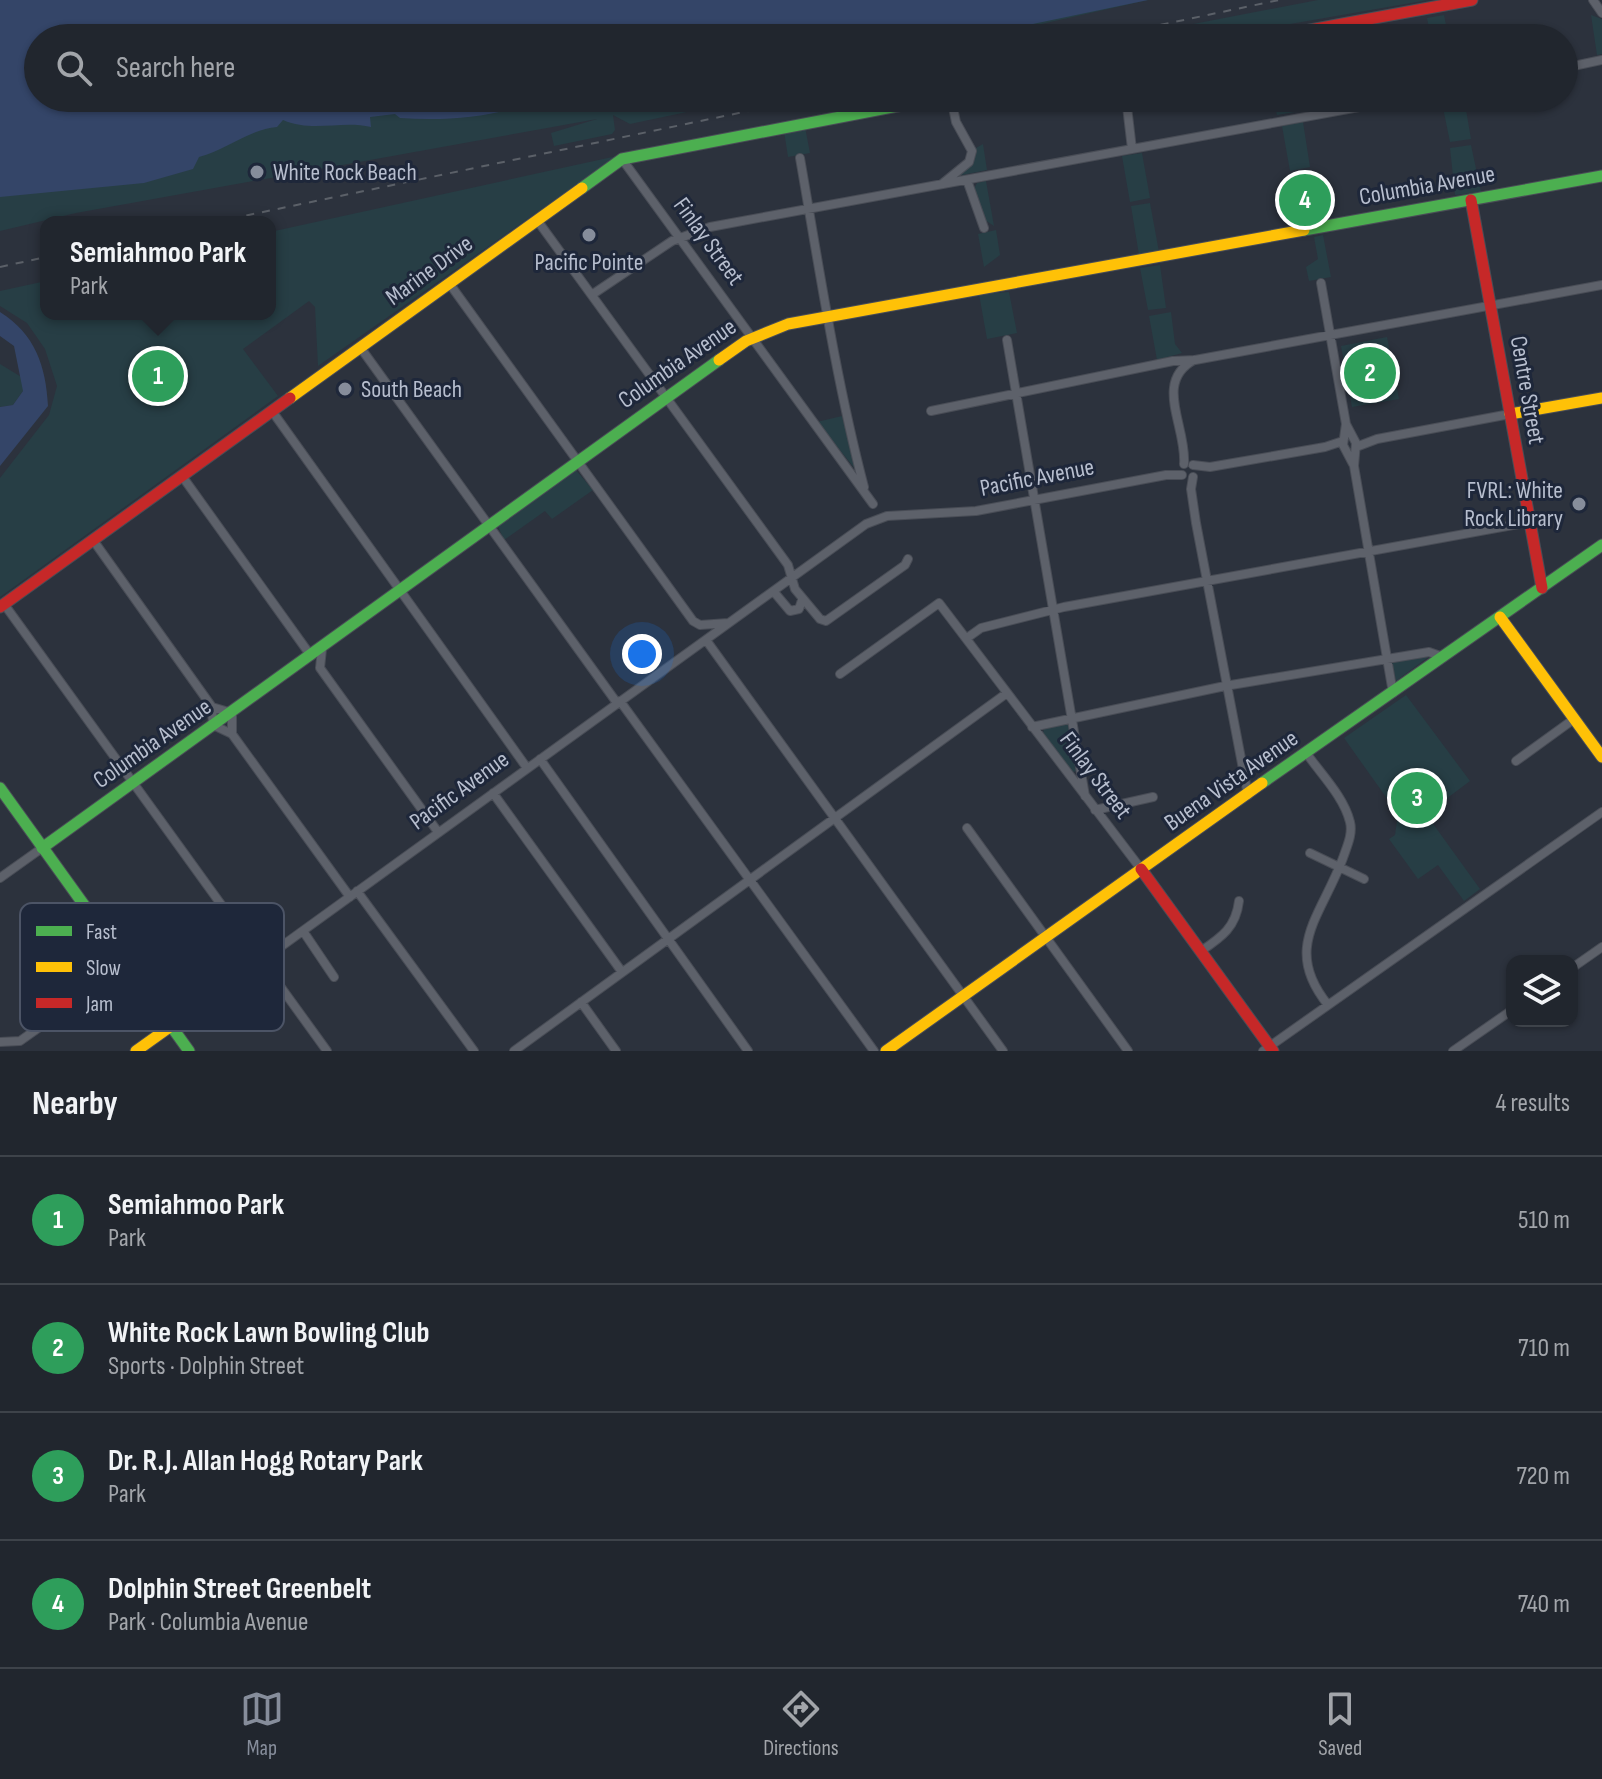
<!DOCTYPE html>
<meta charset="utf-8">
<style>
:root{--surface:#21262e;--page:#2d323a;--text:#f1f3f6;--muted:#a2a5aa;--line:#3e434a;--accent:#868d9b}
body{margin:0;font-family:"Sofia Sans Condensed",sans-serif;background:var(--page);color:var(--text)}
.controls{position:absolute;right:24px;bottom:24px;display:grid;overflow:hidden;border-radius:16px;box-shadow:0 2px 6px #0004}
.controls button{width:72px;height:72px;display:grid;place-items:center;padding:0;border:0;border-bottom:2px solid var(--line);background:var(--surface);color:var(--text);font:40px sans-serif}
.you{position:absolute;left:642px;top:654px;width:28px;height:28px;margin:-20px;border:6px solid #fff;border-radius:50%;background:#1a73e8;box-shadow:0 0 0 12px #1a73e833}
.badge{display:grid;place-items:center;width:52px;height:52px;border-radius:50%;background:var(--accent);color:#fff;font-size:26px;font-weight:700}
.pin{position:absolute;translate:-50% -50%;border:4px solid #fff;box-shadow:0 2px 8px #0006}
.popup{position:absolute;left:40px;top:216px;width:236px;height:104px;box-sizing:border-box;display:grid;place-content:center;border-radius:16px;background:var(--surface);filter:drop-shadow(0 2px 6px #0005);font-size:26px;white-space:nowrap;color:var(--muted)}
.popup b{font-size:30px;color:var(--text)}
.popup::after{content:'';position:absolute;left:50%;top:100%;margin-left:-16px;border:16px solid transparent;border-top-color:var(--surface)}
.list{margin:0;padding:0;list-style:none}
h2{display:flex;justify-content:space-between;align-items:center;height:104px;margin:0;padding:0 32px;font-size:34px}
h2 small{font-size:26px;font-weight:400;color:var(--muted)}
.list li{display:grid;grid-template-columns:52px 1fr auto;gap:24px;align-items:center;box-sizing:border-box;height:128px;padding:0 32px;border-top:2px solid var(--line)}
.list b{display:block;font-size:30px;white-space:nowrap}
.list p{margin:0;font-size:26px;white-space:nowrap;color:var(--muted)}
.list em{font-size:26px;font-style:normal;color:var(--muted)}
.icon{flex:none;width:44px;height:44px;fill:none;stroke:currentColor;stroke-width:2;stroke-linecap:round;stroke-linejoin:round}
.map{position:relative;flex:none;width:1602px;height:1051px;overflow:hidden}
.search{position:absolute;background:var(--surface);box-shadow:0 2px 6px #0004;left:24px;right:24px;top:24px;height:88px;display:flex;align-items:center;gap:20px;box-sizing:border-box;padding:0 28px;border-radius:44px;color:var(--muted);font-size:30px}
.sheet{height:616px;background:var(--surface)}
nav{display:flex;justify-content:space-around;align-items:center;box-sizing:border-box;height:112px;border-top:2px solid var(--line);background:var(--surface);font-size:22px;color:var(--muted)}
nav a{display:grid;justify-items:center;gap:4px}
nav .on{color:var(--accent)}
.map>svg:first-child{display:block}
</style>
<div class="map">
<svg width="1602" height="1051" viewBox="0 0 1602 1051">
<rect width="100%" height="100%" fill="#2c323d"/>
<!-- green -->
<path fill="#273e45" d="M0,0h1148l-169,38h-941v60h656l-57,13 79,-13h37l-123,26 -17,-9 2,15 -3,4 -58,12 -3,-13 46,-14 -521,94 -76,18z
M1318,0h110l-219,38h-88z
M1444,15l4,20 -17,3 -4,-20z
M1591,15l11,4v35l-5,1z
M1288,98h17l2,12 -30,5 -2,-9 11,-3z
M1441,98h23l7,41 -21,3z
M1303,122l7,45 -20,4 -8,-45z
M805,127l5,26 -22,4 -4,-26z
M983,144l4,26 -30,6 15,-12 4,-16z
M1471,145l10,47 -26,3 -5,-47z
M1142,153l8,45 -20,4 -8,-46z
M617,156l-299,210 -3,-59 -6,-6 -66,48 35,47 -278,201v-119l49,-63 8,-29 -12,-37 -18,-26 -27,-17v-15l46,-10v33h224v-82z
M1312,175l8,46 -21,4 -9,-47z
M986,181l8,45 -9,-6 -12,-29 4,-8z
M1150,203l9,49 -20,3 -8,-49z
M996,230l4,25 -16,12 -6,-33z
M1323,235l8,42 -22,4 -3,-14 12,-8 -4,-22z
M1160,265l6,43 -18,2 -8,-42z
M1009,292l8,41 -30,6 -8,-45z
M1171,312l4,32 7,9 -25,7 -8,-44z
M1387,337l12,62 -47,8 -11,-61z
M0,364l23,14v13l-10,14 -13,2z
M842,416l14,52v2l-39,-48z
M575,469l18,21 -41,29 -7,-8 -41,29 -7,-16z
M1431,655l-35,26 -4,-19z
M1406,695l64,86 -44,33 54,75 -16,12 -26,-36 -20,14 -29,-40 6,-4 3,-21 -54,-76z
M1069,723l8,47 -5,3 -29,-39 1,-6z"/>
<!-- water -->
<path fill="#344568" d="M0,0h1148l-183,38h-927v60h494l-2,5c-42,15 -85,18 -130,15l-5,-4 -25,3 1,10c-30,-7 -58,6 -88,-7l-6,7c-27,2 -51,23 -78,30l-6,12 -49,14 -144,14z
M0,312c35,22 46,54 48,94l-48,60v-59l13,-2 10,-14 -9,-45 -14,-10z"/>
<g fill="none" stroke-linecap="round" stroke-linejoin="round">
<defs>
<path id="street" d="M1593,0l9,13
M1564,68l38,-8
M1126,98l6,51
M800,158c19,109 36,222 64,329
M622,159l251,345
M967,180l17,48
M942,184l27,-22 3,-11 -16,-29 -5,-24
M537,220l251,345 7,24 25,30 6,2 79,-56 3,-6
M449,283l244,338 7,4 28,-2
M1321,283l25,141 -3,21 10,19
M593,294l79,-53 38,-14 698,-129
M1007,340l78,456
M360,347l257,356
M272,411l255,357
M931,411l242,-50 22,-1 407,-75
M1346,424l10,19 -2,23 39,227
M1356,447l21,-8 133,-25
M1184,464c3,-37 -31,-82 10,-104
M1193,465l17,2 115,-20 18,-6
M182,476l129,180
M1193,477l-2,12 5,34 52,272
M93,540l119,167 1,18 19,9 118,163
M774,592l16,19 9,-2 3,-9
M4,604l323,447
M967,638l14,-10 83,-21 466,-85
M706,640l297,411
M322,649l-2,19 118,164
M840,674l99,-71 202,266
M620,701l254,350
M212,707l20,6v21
M1032,727l193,-41 204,-34 14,5
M1307,754c14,20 37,43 43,68 3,12 -3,24 -7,36 -22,59 -61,90 -15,147
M540,759l208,292
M1516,761l58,-42
M493,793l129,179
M1095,810l58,-13
M967,828l161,223
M1310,853l54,26
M0,878l42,-30
M357,891l117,160
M303,931l31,46
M1201,951c21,-14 35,-24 38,-50
M1572,968l30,-21
M581,1002l35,49
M171,1026l695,-502 21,-8 89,-5 190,-36h16
M0,1042l20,-1 107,-76
M514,1051l493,-358
M1263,1051l339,-239
M1453,1051l59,-41"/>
<path id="fast" d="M582,188l40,-29 317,-61
M1304,230l298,-54
M1262,783l340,-238
M0,788l189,263
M42,848l677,-488"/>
<path id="slow" d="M719,360l27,-19 42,-17 516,-94
M290,398l292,-210
M1510,414l92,-16
M1500,617l102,140
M136,1051l35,-25
M886,1051l376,-268"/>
<path id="jam" d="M1266,38l206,-38
M1471,200l71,388
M0,607l290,-209
M1141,869l132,182"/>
</defs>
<!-- street casing -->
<use href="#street" stroke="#494d56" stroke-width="10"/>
<!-- fast casing -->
<use href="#fast" stroke="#494d56" stroke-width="13"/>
<!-- slow casing -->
<use href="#slow" stroke="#494d56" stroke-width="13"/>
<!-- jam casing -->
<use href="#jam" stroke="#494d56" stroke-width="13"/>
<!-- street -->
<use href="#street" stroke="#5d616a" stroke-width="8"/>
<!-- fast -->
<use href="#fast" stroke="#4caf50" stroke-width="11"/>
<!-- slow -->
<use href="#slow" stroke="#ffc107" stroke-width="11"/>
<!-- jam -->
<use href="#jam" stroke="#c62828" stroke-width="11"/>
<!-- rail -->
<path stroke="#5b6068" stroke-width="2" stroke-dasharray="8 8" stroke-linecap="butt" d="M1098,38l181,-38
M215,222l596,-124
M0,267l46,-10"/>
</g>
<!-- markers -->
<g fill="#868d9b" stroke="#1e273a" stroke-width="3">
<circle cx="257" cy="172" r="8"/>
<circle cx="589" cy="235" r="8"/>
<circle cx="345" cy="389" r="8"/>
<circle cx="1579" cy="504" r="8"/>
</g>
<g text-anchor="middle" stroke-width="6" stroke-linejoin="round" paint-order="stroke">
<!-- poi labels -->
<g font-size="24" fill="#b7bece" stroke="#1e273a" text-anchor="start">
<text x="273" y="180">White Rock Beach</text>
<text x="589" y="270" text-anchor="middle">Pacific Pointe</text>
<text x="361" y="397">South Beach</text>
<text x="1563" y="498" text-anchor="end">FVRL: White<tspan x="1563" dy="28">Rock Library</tspan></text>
</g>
<!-- street labels -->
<g font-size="24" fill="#b7bece" stroke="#1e273a">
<text transform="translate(1427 185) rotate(-10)" y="8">Columbia Avenue</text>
<text transform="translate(709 241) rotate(54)" y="8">Finlay Street</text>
<text transform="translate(429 270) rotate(-36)" y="8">Marine Drive</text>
<text transform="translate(677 363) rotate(-35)" y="8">Columbia Avenue</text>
<text transform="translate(1528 390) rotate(80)" y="8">Centre Street</text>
<text transform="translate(1037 477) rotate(-11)" y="8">Pacific Avenue</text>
<text transform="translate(152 743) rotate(-35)" y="8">Columbia Avenue</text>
<text transform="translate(1096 775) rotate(53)" y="8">Finlay Street</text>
<text transform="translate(1231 780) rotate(-35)" y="8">Buena Vista Avenue</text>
<text transform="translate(459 790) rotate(-36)" y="8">Pacific Avenue</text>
</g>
</g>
<!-- legend -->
<rect x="20" y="903" width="264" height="128" rx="12" fill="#1e273a" stroke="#4c5466" stroke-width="2"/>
<rect x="36" y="926" width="36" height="10" fill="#4caf50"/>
<rect x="36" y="962" width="36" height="10" fill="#ffc107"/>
<rect x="36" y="998" width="36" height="10" fill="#c62828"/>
<g font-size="22" fill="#b7bece">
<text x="86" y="939">Fast</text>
<text x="86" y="975">Slow</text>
<text x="86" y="1011">Jam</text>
</g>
</svg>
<div class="controls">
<button><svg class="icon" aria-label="layers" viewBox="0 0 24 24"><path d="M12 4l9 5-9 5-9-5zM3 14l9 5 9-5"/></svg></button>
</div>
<div class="you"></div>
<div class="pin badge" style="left:158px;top:376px;background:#2e9e5b">1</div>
<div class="popup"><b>Semiahmoo Park</b>Park</div>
<div class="pin badge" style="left:1370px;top:373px;background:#2e9e5b">2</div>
<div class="pin badge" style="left:1417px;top:798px;background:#2e9e5b">3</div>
<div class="pin badge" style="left:1305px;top:200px;background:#2e9e5b">4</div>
<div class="search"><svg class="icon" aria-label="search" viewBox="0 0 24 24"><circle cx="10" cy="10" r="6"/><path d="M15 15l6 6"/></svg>Search here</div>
</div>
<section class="sheet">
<h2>Nearby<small>4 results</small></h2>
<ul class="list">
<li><span class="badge" style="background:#2e9e5b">1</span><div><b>Semiahmoo Park</b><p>Park</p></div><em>510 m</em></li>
<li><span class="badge" style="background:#2e9e5b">2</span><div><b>White Rock Lawn Bowling Club</b><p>Sports · Dolphin Street</p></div><em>710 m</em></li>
<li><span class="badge" style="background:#2e9e5b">3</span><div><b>Dr. R.J. Allan Hogg Rotary Park</b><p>Park</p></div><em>720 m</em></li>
<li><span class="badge" style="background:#2e9e5b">4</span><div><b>Dolphin Street Greenbelt</b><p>Park · Columbia Avenue</p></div><em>740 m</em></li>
</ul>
</section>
<nav>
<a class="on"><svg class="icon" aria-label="map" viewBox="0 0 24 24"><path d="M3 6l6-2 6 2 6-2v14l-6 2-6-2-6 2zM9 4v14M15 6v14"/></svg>Map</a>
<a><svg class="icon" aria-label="directions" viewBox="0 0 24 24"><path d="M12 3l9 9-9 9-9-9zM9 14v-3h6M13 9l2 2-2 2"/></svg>Directions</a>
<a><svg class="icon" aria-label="saved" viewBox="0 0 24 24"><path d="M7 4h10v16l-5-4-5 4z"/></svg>Saved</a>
</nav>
